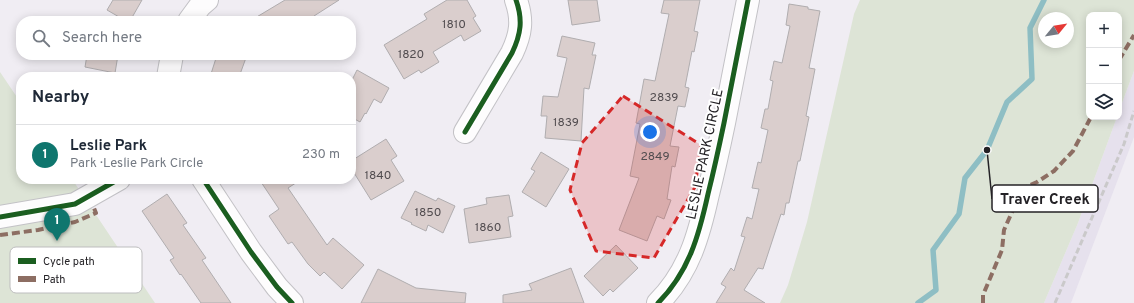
<!DOCTYPE html>
<meta charset="utf-8">
<style>
:root{--surface:#fff;--page:#f2f2f3;--text:#1f2937;--muted:#747a83;--line:#e0e1e3;--accent:#0f766e}
body{margin:0;font-family:Overpass,sans-serif;background:var(--page);color:var(--text)}
.controls{position:absolute;right:12px;top:12px;display:grid;overflow:hidden;border-radius:8px;box-shadow:0 2px 10px #0003}
.controls button{width:36px;height:36px;display:grid;place-items:center;padding:0;border:0;border-bottom:1px solid var(--line);background:var(--surface);color:var(--text);font:20px sans-serif}
.compass{position:absolute;left:1038px;top:12px;width:36px;height:36px;border-radius:50%;background:var(--surface);box-shadow:0 2px 10px #0003;rotate:60deg}
.you{position:absolute;left:650px;top:132px;width:14px;height:14px;margin:-10px;border:3px solid #fff;border-radius:50%;background:#1a73e8;box-shadow:0 0 0 6px #1a73e833}
.badge{display:grid;place-items:center;width:26px;height:26px;border-radius:50%;background:var(--accent);color:#fff;font-size:13px;font-weight:700}
.pin{position:absolute;translate:-50% -33px;filter:drop-shadow(0 1px 2px #0008)}
.pin::after{content:'';position:absolute;top:21px;width:14px;height:12px;background:inherit;clip-path:polygon(0 0,100% 0,50% 100%)}
.list{margin:0;padding:0;list-style:none}
h2{display:flex;justify-content:space-between;align-items:center;height:52px;margin:0;padding:0 16px;font-size:17px}
h2 small{font-size:13px;font-weight:400;color:var(--muted)}
.list li{display:grid;grid-template-columns:26px 1fr auto;gap:12px;align-items:center;box-sizing:border-box;height:60px;padding:0 16px;border-top:1px solid var(--line)}
.list b{display:block;font-size:15px;white-space:nowrap}
.list p{margin:0;font-size:13px;white-space:nowrap;color:var(--muted)}
.list em{font-size:13px;font-style:normal;color:var(--muted)}
.icon{flex:none;width:22px;height:22px;fill:none;stroke:currentColor;stroke-width:2;stroke-linecap:round;stroke-linejoin:round}
.map{position:relative;flex:none;width:1134px;height:303px;overflow:hidden}
.search{position:absolute;background:var(--surface);box-shadow:0 2px 10px #0003;left:16px;top:16px;width:340px;height:44px;display:flex;align-items:center;gap:10px;box-sizing:border-box;padding:0 14px;border-radius:16px;color:var(--muted);font-size:15px}
.panel{position:absolute;background:var(--surface);box-shadow:0 2px 10px #0003;left:16px;top:72px;width:340px;height:112px;border-radius:16px}
.map>svg:first-child{display:block}
</style>
<div class="map">
<svg width="1134" height="303" viewBox="0 0 1134 303">
<rect width="100%" height="100%" fill="#f0edf3"/>
<!-- built -->
<path fill="#e6e1ed" d="M1134,71v66l-63,166h-27l34,-80 39,-106h2v-6z"/>
<!-- green -->
<path fill="#dde4d6" fill-rule="evenodd" d="M860,0h274v71l-15,40v-96h-30v102h28l-39,106 -34,80h-264l8,-18 19,-63 47,-208zM1044,18h24v24h-24z
M0,72l21,31v76h51l83,124h-155z"/>
<g fill="none" stroke-linecap="round" stroke-linejoin="round">
<!-- stream -->
<path stroke="#8ebec4" stroke-width="5.5" d="M918,303l18,-13 -3,-40 26,-36 6,-36 22,-28 20,-48 25,-23 -2,-51 14,-28"/>
</g>
<!-- building -->
<path fill="#dacecd" stroke="#b0adaf" d="M113,0h29l-12,21h-4l-19,-11z
M285,0h54l-25,16 3,5h-67z
M447,0h20l9,16 -3,2 8,13 -17,10 -3,-6 -28,17 6,10 -18,11 -2,-3 -15,9 -20,-34 43,-26 -3,-5z
M568,0h29l3,21 -28,4z
M664,0h36l-6,31 4,1 -4,20 -2,-1 -7,36 4,1 -4,19 -7,-1 -8,40 9,1 -4,20 -3,-1 -5,33 4,1 -7,19 -7,-3 -10,25 -28,-11 20,-52 -9,-2 10,-52 -4,-1 8,-44 11,2 14,-67 -8,-1z
M789,4l19,3v2l12,2 -11,57 6,1 -9,47 3,1 -9,44h-2l-9,42h-3l-2,12 -3,-1 -18,55 -5,-1 -14,22 21,13h-49l10,-16 -5,-3 10,-16 3,3 11,-34 -4,-1 6,-19 5,2 7,-30 -7,-1 6,-26 3,1 7,-33 -7,-2 4,-19h3l5,-28 -3,-1 4,-19 8,2 8,-37 -4,-1z
M562,36l33,7 -3,12h4l-7,34 -5,-1 -3,53 -36,-3 2,-22h-6l2,-20 15,1 9,-39 -10,-2z
M87,55h31l-3,18 -30,-6z
M217,55h30l-8,22h-29z
M357,70l32,18 -8,15 -7,-4 -8,15 -1,-1 -5,9 -9,-5v-35z
M386,139l11,17 -6,4 13,21 -33,19 -20,-32v-7z
M541,152l28,17 -23,38 -24,-15 13,-21 -4,-2z
M259,179h43l-14,9 39,57 6,-7 31,27 -22,24 -18,-17 -4,4 -12,-12 -16,-22 -4,2 -19,-28 10,-7z
M415,191l21,10 2,-3 17,8 -12,27 -15,-8 -2,6 -15,-7 1,-1 -11,-5z
M167,194l20,29 -4,2 23,33 -4,2 29,43h-30l-20,-29 -1,1 -10,-15 4,-2 -32,-47z
M509,195l4,21 -5,1 3,20 -42,6 -5,-34 23,-5 -1,-6z
M616,245l22,23 -25,24 -3,-3 -7,7 -19,-20z
M571,268l13,35h-81v-8l29,-5 -3,-6z
M378,269l38,19 50,5 -1,10h-104z"/>
<g fill="none" stroke-linecap="round" stroke-linejoin="round">
<defs>
<path id="minor" d="M189,21l11,-15 7,-6
M168,77l4,-22
M465,132l47,-79c9,-19 11,-33 4,-53
M203,179l48,73 26,35 15,16
M0,217l75,-13 44,-25
M658,303c31,-31 41,-68 50,-109 6,-24 11,-47 16,-71 8,-41 16,-82 24,-123"/>
</defs>
<!-- minor casing -->
<use href="#minor" stroke="#c3c2c6" stroke-width="24"/>
<!-- minor -->
<use href="#minor" stroke="#fdfcfd" stroke-width="22"/>
<!-- rail -->
<path stroke="#cac9ca" stroke-width="3" stroke-dasharray="6 3" stroke-linecap="butt" d="M1055,303l69,-159 10,-33"/>
<!-- quiet -->
<path stroke="#8d6e63" stroke-width="4" stroke-dasharray="8 4" stroke-linecap="butt" d="M1119,60l15,-25
M0,235l38,-5 37,-8 21,-9 -2,-5
M983,303v-8l19,-45 2,-20 8,-18 8,-22 17,-8 17,-11 19,-20 18,-34"/>
<defs>
<path id="cycleway" d="M465,132l47,-79c9,-19 11,-33 4,-53
M203,179l48,73 26,35 15,16
M0,217l75,-13 44,-25
M658,303c31,-31 41,-68 50,-109 6,-24 11,-47 16,-71 8,-41 16,-82 24,-123"/>
</defs>
<!-- cycleway casing -->
<use href="#cycleway" stroke="#fff" stroke-width="8"/>
<!-- cycleway -->
<use href="#cycleway" stroke="#1b5e20" stroke-width="5"/>
</g>
<!-- marked area -->
<path fill="#d62828" fill-opacity="0.2" stroke="#d62828" stroke-width="3" stroke-dasharray="8 5" stroke-linejoin="round" d="M623,96l78,49 -6,42 -41,71 -58,-7 -26,-61 12,-47z"/>
<g text-anchor="middle" stroke-width="4" stroke-linejoin="round" paint-order="stroke">
<!-- number labels -->
<g font-size="12" fill="#524d50">
<text x="454" y="28">1810</text>
<text x="411" y="58">1820</text>
<text x="664" y="101">2839</text>
<text x="566" y="126">1839</text>
<text x="655" y="160">2849</text>
<text x="378" y="179">1840</text>
<text x="428" y="216">1850</text>
<text x="488" y="231">1860</text>
</g>
<!-- street labels -->
<g font-size="14" fill="#242226" stroke="#fff">
<text transform="translate(704 154) rotate(-78)" y="5">LESLIE PARK CIRCLE</text>
</g>
</g>
<!-- legend -->
<rect x="10" y="247" width="132" height="46" rx="6" fill="#fff" stroke="#bdbdbe" stroke-width="1"/>
<rect x="18" y="258" width="18" height="6" fill="#1b5e20"/>
<rect x="18" y="276" width="18" height="6" fill="#8d6e63"/>
<g font-size="11" fill="#242226">
<text x="43" y="265">Cycle path</text>
<text x="43" y="283">Path</text>
</g>
<!-- callouts -->
<path fill="none" stroke="#242226" stroke-width="1.5" d="M987 150L992 199"/>
<circle fill="#242226" stroke="#fff" stroke-width="1.5" cx="987" cy="150" r="4"/>
<rect fill="#fff" stroke="#242226" stroke-width="1.5" x="992" y="185" width="106" height="27" rx="4"/>
<g font-size="15" text-anchor="middle" font-weight="bold" fill="#242226">
<text x="1045" y="204">Traver Creek</text>
</g>
</svg>
<div class="controls">
<button>+</button>
<button>−</button>
<button><svg class="icon" aria-label="layers" viewBox="0 0 24 24"><path d="M12 4l9 5-9 5-9-5zM3 14l9 5 9-5"/></svg></button>
</div>
<svg class="compass" viewBox="-18 -18 36 36"><path d="M0-13l5 13h-10z" fill="#e53935"/><path d="M0 13l5-13h-10z" fill="#747a83"/></svg>
<div class="you"></div>
<div class="pin badge" style="left:57px;top:241px">1</div>
<div class="search"><svg class="icon" aria-label="search" viewBox="0 0 24 24"><circle cx="10" cy="10" r="6"/><path d="M15 15l6 6"/></svg>Search here</div>
<section class="panel">
<h2>Nearby<small></small></h2>
<ul class="list">
<li><span class="badge">1</span><div><b>Leslie Park</b><p>Park · Leslie Park Circle</p></div><em>230 m</em></li>
</ul>
</section>
</div>
